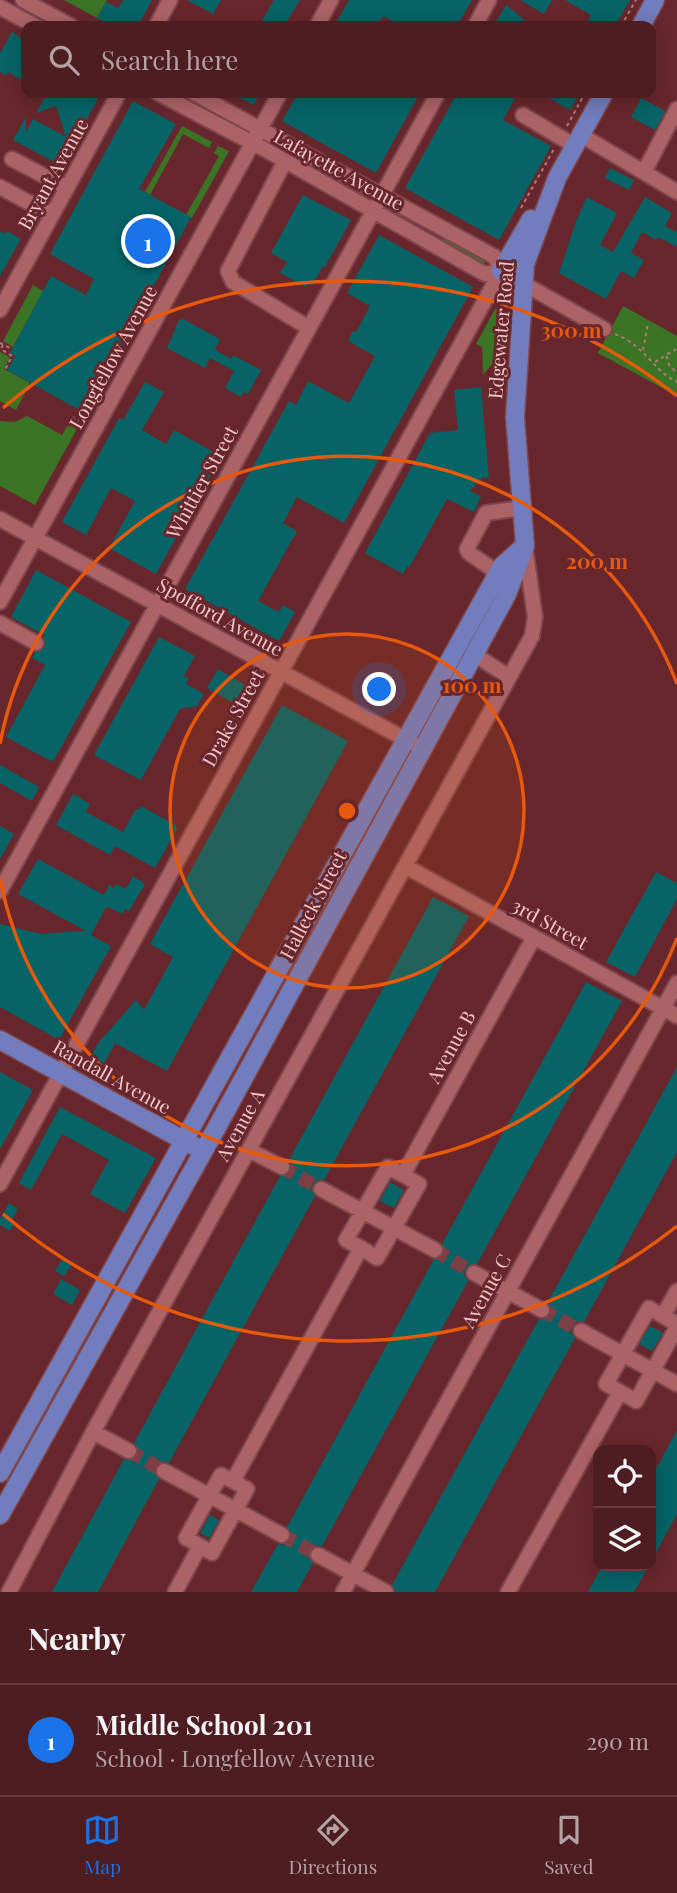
<!DOCTYPE html>
<meta charset="utf-8">
<style>
:root{--surface:#4e1d21;--page:#55262a;--text:#f1f3f6;--muted:#b3a2a5;--line:#653b3f;--accent:#1a73e8}
body{margin:0;font-family:"Playfair Display",serif;background:var(--page);color:var(--text)}
.controls{position:absolute;right:21px;bottom:21px;display:grid;overflow:hidden;border-radius:14px;box-shadow:0 4px 18px #0003}
.controls button{width:63px;height:63px;display:grid;place-items:center;padding:0;border:0;border-bottom:2px solid var(--line);background:var(--surface);color:var(--text);font:35px sans-serif}
.you{position:absolute;left:380px;top:690px;width:24px;height:24px;margin:-18px;border:5px solid #fff;border-radius:50%;background:#1a73e8;box-shadow:0 0 0 10px #1a73e833}
.badge{display:grid;place-items:center;width:46px;height:46px;border-radius:50%;background:var(--accent);color:#fff;font-size:23px;font-weight:700}
.pin{position:absolute;translate:-50% -50%;border:4px solid #fff;box-shadow:0 2px 7px #0006}
.list{margin:0;padding:0;list-style:none}
h2{display:flex;justify-content:space-between;align-items:center;height:91px;margin:0;padding:0 28px;font-size:30px}
h2 small{font-size:23px;font-weight:400;color:var(--muted)}
.list li{display:grid;grid-template-columns:46px 1fr auto;gap:21px;align-items:center;box-sizing:border-box;height:112px;padding:0 28px;border-top:2px solid var(--line)}
.list b{display:block;font-size:26px;white-space:nowrap}
.list p{margin:0;font-size:23px;white-space:nowrap;color:var(--muted)}
.list em{font-size:23px;font-style:normal;color:var(--muted)}
.icon{flex:none;width:38px;height:38px;fill:none;stroke:currentColor;stroke-width:2;stroke-linecap:round;stroke-linejoin:round}
.map{position:relative;flex:none;width:677px;height:1592px;overflow:hidden}
.search{position:absolute;background:var(--surface);box-shadow:0 4px 18px #0003;left:21px;right:21px;top:21px;height:77px;display:flex;align-items:center;gap:18px;box-sizing:border-box;padding:0 24px;border-radius:14px;color:var(--muted);font-size:26px}
.sheet{height:203px;background:var(--surface)}
nav{display:flex;justify-content:space-around;align-items:center;box-sizing:border-box;height:98px;border-top:2px solid var(--line);background:var(--surface);font-size:19px;color:var(--muted)}
nav a{display:grid;justify-items:center;gap:4px}
nav .on{color:var(--accent)}
.map>svg:first-child{display:block}
</style>
<div class="map">
<svg width="677" height="1592" viewBox="0 0 677 1592">
<rect width="100%" height="100%" fill="#68272c"/>
<!-- green -->
<path fill="#3b7425" d="M64,0h43l-10,18z
M170,93h15l53,29 -3,7z
M182,126l30,16 -3,6 -26,-14 -33,61 -5,-3z
M218,146l11,5 -37,67 -6,-3 33,-59 -5,-3z
M445,236l42,22 -4,7 -41,-23z
M33,285l10,6 -30,56 -10,-6z
M623,306l54,30v60l-79,-43z
M495,309l9,2 -3,42 -18,22 -1,-28 -6,-3z
M0,352l10,5 -6,12 26,14 -14,27 -16,-9z
M27,416l35,19 7,-12 9,4 -43,78 -35,-19v-65l15,1z"/>
<!-- building -->
<path fill="#066366" d="M123,0h29l-14,26h-26l-15,-8 9,-16 12,6z
M187,0h34l-8,14z
M274,0h26l-16,26h-25z
M349,0h123l-15,26h-56l-18,-10 -6,10h-43z
M520,0h32l-8,14z
M565,0h65l-15,26h-30l6,-11z
M506,5l26,21h-38z
M12,32l14,9v42l-18,-11 -2,4 -6,-4v-19z
M47,93h54l-33,61 -4,-2 -6,12 -45,-24 13,-23v15l7,-13 33,18 -10,-31 -20,7z
M231,93h29l-6,12z
M298,93h122l-44,80 -94,-52z
M457,93h61l-15,27 48,26 -52,94 -94,-52z
M540,93h40l-10,17z
M641,98l24,13 -10,19 -24,-13z
M133,101l43,23 -37,65 52,28 -106,196 -78,-43 8,-14 -5,-3 41,-77 35,19 8,-16 -44,-25z
M610,168l24,12 -5,10 -24,-12z
M303,195l48,25 -26,47 -2,-1 -11,20 -4,-2 -2,3 -26,-14 7,-11 -16,-9z
M587,197l30,16 -17,32 13,7 32,-55 27,16 -7,13 12,6v15l-19,-10 -2,3 -14,-8 -11,21 13,7 -10,18 -13,-7 -15,28 -47,-26 17,-52z
M0,231l5,3 2,-3 14,8 -21,37z
M379,235l94,52 -129,236 -47,-26 -14,26 14,8 -39,70 21,11 4,-7 12,7 -16,29 -94,-52 104,-188 7,4 12,-24 41,22 26,-47 -27,-15 5,-10 3,1 14,-26 -23,-13z
M183,319l37,20 -5,11 17,9 1,-4 28,15 -13,24 -5,-2 -2,5 -16,-9 9,-17 -24,-13 -5,10 -38,-20 12,-28z
M145,382l19,10 -22,38 24,14 8,-14 47,26 -65,118 -47,-26 26,-47 -24,-13 -25,47 -24,-13 57,-104 4,2z
M481,387l8,91h-7l-12,13 11,5 -7,16 -27,-13 -38,69 -2,-2 -4,8 -38,-21 65,-120 28,-3 -4,-40z
M36,570l95,52 -77,138 -3,1 -45,-24 39,-72 -13,-7 3,-6 9,-4v-13l-33,-18z
M159,637l36,19 -11,20 5,3 -3,5 18,10 -7,12 -17,3 -39,71 -47,-25z
M218,669l32,19 -10,19 -33,-19z
M282,705l66,36 -181,330 -52,-28 -11,21 -13,-8 8,-14 37,-42 8,10 29,-53 -23,-13z
M0,765l39,22 -7,14 -32,-18z
M73,794l17,10 -4,8 37,20 13,-23 3,1 2,-4 34,19 2,4 -22,39 -40,-22 -5,9 -54,-30z
M0,826l14,8 -14,25z
M38,859l66,36 5,-10 5,3 2,-4 10,5 7,-13 12,8 -16,27 -4,-2 -2,5 -15,-7 -3,2 -14,26 20,11 -52,94 -59,-33v-83l41,10 45,-3 -68,-37z
M656,872l21,11v16l-42,78 -29,-15z
M433,897l36,19 -145,264 -7,1 -4,3 -1,6 3,6 -146,267 -6,-2 -7,5 -2,6 5,7 -61,113h-46l72,-133 6,1 7,-4 1,-6 -4,-7 146,-267 7,-1 3,-3 1,-6 -2,-6z
M586,982l36,19 -145,263 -7,1 -4,3 -2,6 4,7 -146,265 -5,-1 -7,5 -2,6 5,7 -16,29h-46l27,-48 5,1 7,-5 2,-6 -5,-7 147,-268 9,-4 1,-6 -2,-5z
M677,1067v85l-93,170h-7l-5,5 -1,5 4,6 -140,254h-39l-4,-7 147,-266 7,-1 5,-4 1,-5 -4,-7z
M0,1072l33,18 -33,59z
M60,1107l96,51 -31,55 -35,-19 19,-34 -47,-26 -31,56 -12,-7z
M390,1182l14,8 -10,18 -14,-7z
M9,1203l9,6 -7,12 4,2 -5,8 -10,-6v-6z
M63,1258l9,6 -8,12 -9,-5z
M61,1279l19,11 -8,15 -19,-11z
M650,1326l13,7 -11,18 -13,-7z
M677,1430v84l-26,48v-84z
M210,1515l9,5 -10,18 -9,-5z
M602,1566h47l-15,26h-46z"/>
<g fill="none" stroke-linecap="round" stroke-linejoin="round">
<!-- minor-tunnel -->
<path stroke="#7d3f43" stroke-width="14" stroke-dasharray="14 7" stroke-linecap="butt" d="M282,1167l39,22
M435,1250l39,23
M542,1310l39,21
M129,1451l35,20
M282,1535l36,20"/>
<defs>
<path id="minor" d="M23,0l48,26
M0,7l35,19
M156,26l14,-26
M317,26l14,-26
M475,26l14,-26
M158,93l108,57 219,124 16,-3
M194,93l301,164 6,14 103,58
M523,115l52,31
M581,135l96,57
M12,159l55,29
M285,161l-57,110 5,11 76,46
M644,172l33,-63
M0,187l52,28
M0,310l119,-217
M0,519l414,225
M498,573l-29,-20 -2,-4 19,-36 36,-5
M0,602l280,-509
M0,623l36,20
M474,654l35,23
M405,866l272,150
M0,891l438,-798
M249,1150l33,17
M0,1184l501,-913
M321,1189l114,61
M361,1248l16,10 42,-74 -16,-9
M474,1273l68,37
M663,1316l14,-25
M677,1324l-28,-16 -43,76 30,17 41,-74
M581,1331l96,53
M93,1432l36,19
M164,1471l118,64
M200,1546l12,7 35,-64 -14,-8
M318,1555l68,37
M9,1592l84,-160 439,-796 3,-19 -10,-71
M175,1592l25,-46 -14,-8 35,-63 12,6 128,-233 -15,-8 42,-73 15,8 131,-238
M343,1592l334,-609
M508,1592l112,-200"/>
<path id="major" d="M641,26l14,-26
M501,271l30,-52
M0,1040l194,106
M0,1473l498,-900 4,-7 20,-18
M0,1515l217,-388 290,-533 18,-48 -10,-129 10,-153 32,-86 47,-85"/>
</defs>
<!-- minor casing -->
<use href="#minor" stroke="#7f464d" stroke-width="18"/>
<!-- major casing -->
<use href="#major" stroke="#7f464d" stroke-width="21"/>
<!-- path -->
<path stroke="#af7a7d" stroke-width="2" stroke-dasharray="3.5 3.5" stroke-linecap="butt" d="M621,26l15,-26
M567,126l18,-33
M521,208l33,-59
M615,334c31,12 37,36 62,48
M0,343l12,6
M3,345l-2,4 11,7 -7,14
M643,350l5,-27
M667,354l10,-5
M655,362l11,-7 3,10 8,8
M72,417l12,6"/>
<!-- minor -->
<use href="#minor" stroke="#ac6366" stroke-width="14"/>
<!-- major -->
<use href="#major" stroke="#717dbc" stroke-width="18"/>
</g>
<!-- distance rings -->
<circle cx="347" cy="811" r="177" fill="#e8590c" fill-opacity=".12"/>
<g fill="none" stroke="#e8590c" stroke-width="3.5">
<circle cx="347" cy="811" r="177"/>
<path d="M677 938A353 353 0 0 1 0 878M0 744A353 353 0 0 1 677 684"/>
<path d="M677 1226A530 530 0 0 1 3 1214M3 408A530 530 0 0 1 677 396"/>
</g>
<g text-anchor="middle" stroke-width="6" stroke-linejoin="round" paint-order="stroke">
<!-- street labels -->
<g font-size="19" fill="#f1c7c7" stroke="#68272c">
<text transform="translate(339 170) rotate(29)" y="7">Lafayette Avenue</text>
<text transform="translate(53 174) rotate(-61)" y="7">Bryant Avenue</text>
<text transform="translate(501 330) rotate(-85)" y="7">Edgewater Road</text>
<text transform="translate(113 357) rotate(-61)" y="7">Longfellow Avenue</text>
<text transform="translate(202 482) rotate(-61)" y="7">Whittier Street</text>
<text transform="translate(220 617) rotate(29)" y="7">Spofford Avenue</text>
<text transform="translate(233 718) rotate(-61)" y="7">Drake Street</text>
<text transform="translate(313 905) rotate(-62)" y="7">Halleck Street</text>
<text transform="translate(550 924) rotate(29)" y="7">3rd Street</text>
<text transform="translate(451 1047) rotate(-61)" y="7">Avenue B</text>
<text transform="translate(112 1077) rotate(29)" y="7">Randall Avenue</text>
<text transform="translate(240 1125) rotate(-61)" y="7">Avenue A</text>
<text transform="translate(486 1291) rotate(-61)" y="7">Avenue C</text>
</g>
</g>
<circle cx="347" cy="811" r="10" fill="#e8590c" stroke="#68272c" stroke-width="3.5"/>
<g font-size="21" text-anchor="middle" font-weight="bold" fill="#e8590c" stroke="#68272c" stroke-width="6" stroke-linejoin="round" paint-order="stroke">
<text x="571" y="338">300 m</text>
<text x="597" y="569">200 m</text>
<text x="472" y="693">100 m</text>
</g>
</svg>
<div class="controls">
<button><svg class="icon" aria-label="locate" viewBox="0 0 24 24"><circle cx="12" cy="12" r="6"/><path d="M12 2v4M12 18v4M2 12h4M18 12h4"/></svg></button>
<button><svg class="icon" aria-label="layers" viewBox="0 0 24 24"><path d="M12 4l9 5-9 5-9-5zM3 14l9 5 9-5"/></svg></button>
</div>
<div class="you"></div>
<div class="pin badge" style="left:148px;top:241px">1</div>
<div class="search"><svg class="icon" aria-label="search" viewBox="0 0 24 24"><circle cx="10" cy="10" r="6"/><path d="M15 15l6 6"/></svg>Search here</div>
</div>
<section class="sheet">
<h2>Nearby<small></small></h2>
<ul class="list">
<li><span class="badge">1</span><div><b>Middle School 201</b><p>School · Longfellow Avenue</p></div><em>290 m</em></li>
</ul>
</section>
<nav>
<a class="on"><svg class="icon" aria-label="map" viewBox="0 0 24 24"><path d="M3 6l6-2 6 2 6-2v14l-6 2-6-2-6 2zM9 4v14M15 6v14"/></svg>Map</a>
<a><svg class="icon" aria-label="directions" viewBox="0 0 24 24"><path d="M12 3l9 9-9 9-9-9zM9 14v-3h6M13 9l2 2-2 2"/></svg>Directions</a>
<a><svg class="icon" aria-label="saved" viewBox="0 0 24 24"><path d="M7 4h10v16l-5-4-5 4z"/></svg>Saved</a>
</nav>
